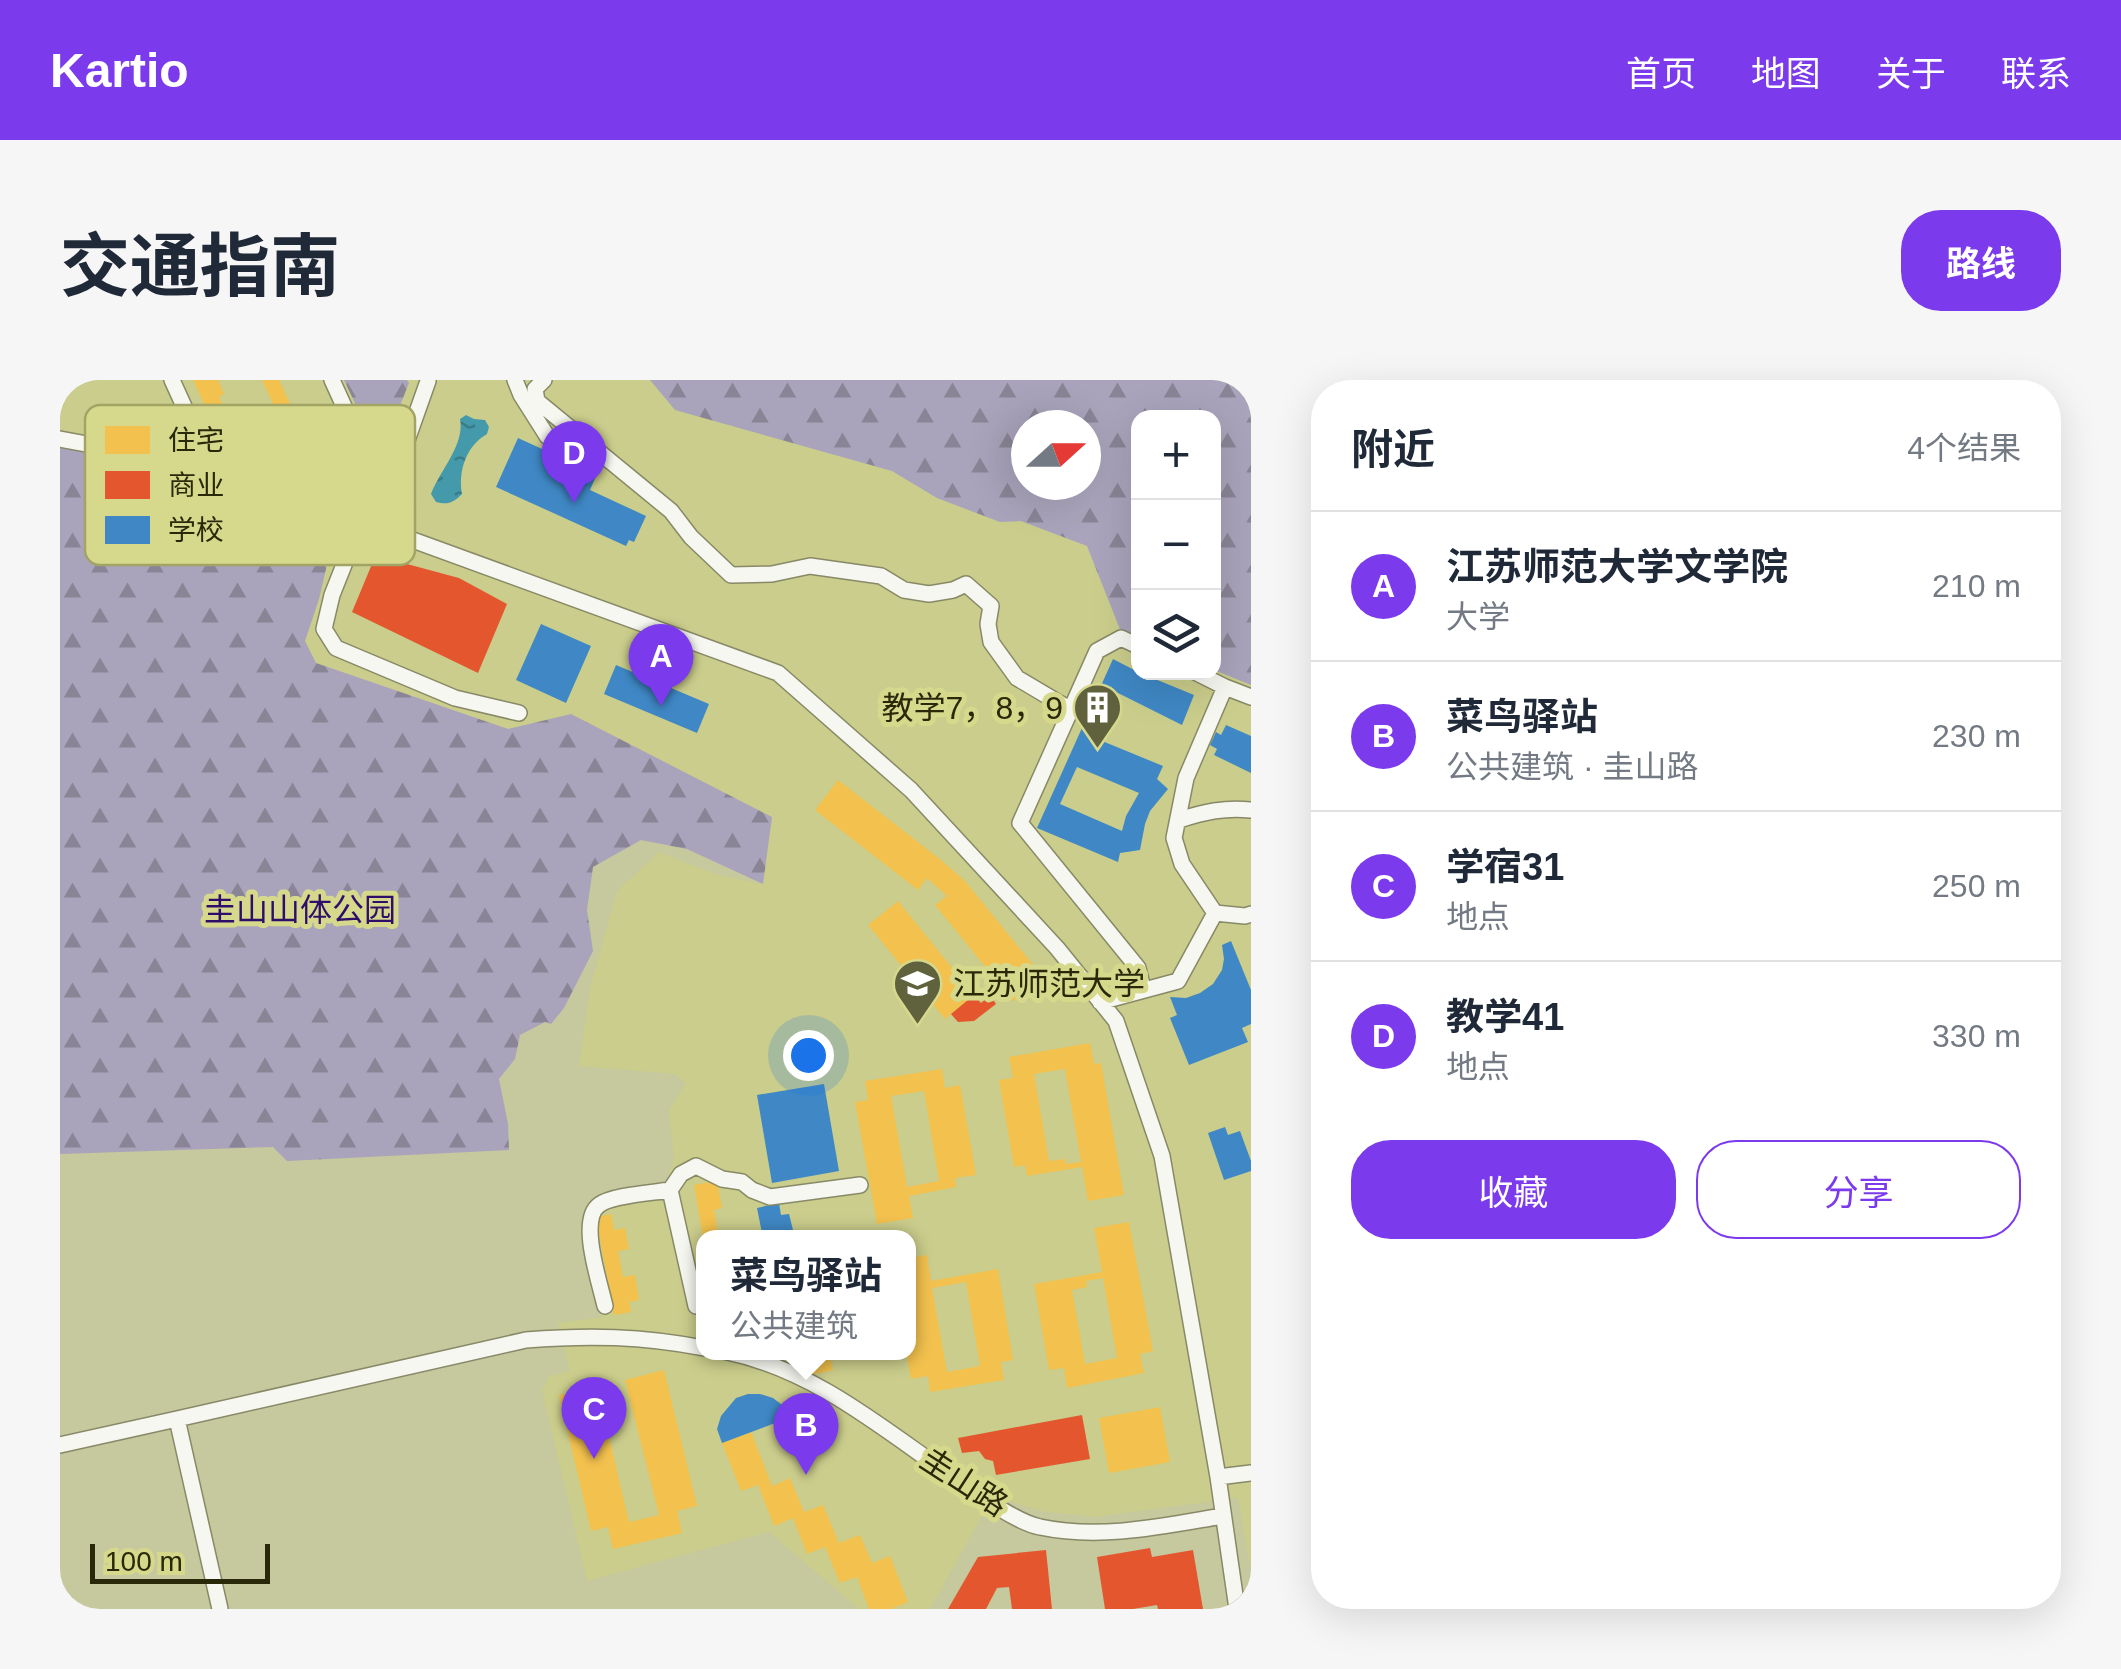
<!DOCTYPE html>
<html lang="zh">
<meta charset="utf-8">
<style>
:root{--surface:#fff;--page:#f6f6f7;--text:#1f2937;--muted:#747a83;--line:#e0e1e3;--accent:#7c3aed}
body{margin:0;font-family:Arial,"Noto Sans SC",sans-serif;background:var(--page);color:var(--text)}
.controls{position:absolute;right:30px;top:30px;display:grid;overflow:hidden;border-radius:20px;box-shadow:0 10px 40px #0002}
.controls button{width:90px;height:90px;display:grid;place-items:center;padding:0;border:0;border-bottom:2px solid var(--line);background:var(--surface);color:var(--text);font:50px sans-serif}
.compass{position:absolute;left:951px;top:30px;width:90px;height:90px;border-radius:50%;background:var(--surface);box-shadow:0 10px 40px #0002;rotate:69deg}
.scale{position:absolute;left:30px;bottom:25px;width:180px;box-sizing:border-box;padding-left:10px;border:5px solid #292909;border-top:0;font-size:28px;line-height:35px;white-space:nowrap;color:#292909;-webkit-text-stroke:8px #d6d98c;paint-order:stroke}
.you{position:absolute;left:748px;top:675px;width:35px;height:35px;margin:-25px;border:8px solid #fff;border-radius:50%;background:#1a73e8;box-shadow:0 0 0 15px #1a73e833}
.badge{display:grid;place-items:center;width:65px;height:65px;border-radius:50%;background:var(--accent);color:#fff;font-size:32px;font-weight:700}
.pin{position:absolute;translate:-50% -82px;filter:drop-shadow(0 2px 5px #0008)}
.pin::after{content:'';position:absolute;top:52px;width:35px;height:30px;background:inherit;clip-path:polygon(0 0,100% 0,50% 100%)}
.popup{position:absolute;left:636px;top:850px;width:220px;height:130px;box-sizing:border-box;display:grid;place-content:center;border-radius:20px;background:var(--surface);filter:drop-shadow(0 2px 8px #0005);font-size:32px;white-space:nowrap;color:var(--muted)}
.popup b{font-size:38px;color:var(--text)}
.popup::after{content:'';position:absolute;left:50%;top:100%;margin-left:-20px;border:20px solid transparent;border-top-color:var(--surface)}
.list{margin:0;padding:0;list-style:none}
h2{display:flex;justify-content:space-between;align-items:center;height:130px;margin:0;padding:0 40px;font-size:42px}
h2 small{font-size:32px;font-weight:400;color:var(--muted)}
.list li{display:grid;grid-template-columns:65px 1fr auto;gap:30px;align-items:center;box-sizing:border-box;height:150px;padding:0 40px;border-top:2px solid var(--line)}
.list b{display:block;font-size:38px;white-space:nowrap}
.list p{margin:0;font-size:32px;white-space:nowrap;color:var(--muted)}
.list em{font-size:32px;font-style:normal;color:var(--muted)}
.actions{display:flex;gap:20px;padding:30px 40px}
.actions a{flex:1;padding:22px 0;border:2px solid var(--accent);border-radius:40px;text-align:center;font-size:35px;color:var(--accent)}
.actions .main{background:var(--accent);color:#fff}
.icon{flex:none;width:55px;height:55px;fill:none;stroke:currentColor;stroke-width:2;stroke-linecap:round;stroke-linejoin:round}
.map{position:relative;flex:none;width:1191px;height:1229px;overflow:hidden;border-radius:40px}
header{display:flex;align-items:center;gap:60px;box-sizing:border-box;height:140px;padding:0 50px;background:var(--accent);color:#fff}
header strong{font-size:48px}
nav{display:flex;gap:55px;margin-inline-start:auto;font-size:35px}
.intro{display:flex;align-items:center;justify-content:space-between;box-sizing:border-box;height:240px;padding:0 60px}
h1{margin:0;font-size:70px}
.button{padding:25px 45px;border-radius:40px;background:var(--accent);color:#fff;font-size:35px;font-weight:700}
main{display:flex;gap:60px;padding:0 60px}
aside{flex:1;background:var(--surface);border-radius:40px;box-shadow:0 10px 40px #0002}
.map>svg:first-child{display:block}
</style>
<header>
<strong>Kartio</strong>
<nav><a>首页</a><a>地图</a><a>关于</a><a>联系</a></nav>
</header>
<div class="intro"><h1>交通指南</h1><a class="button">路线</a></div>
<main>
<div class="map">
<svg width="1191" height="1229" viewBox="0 0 1191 1229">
<defs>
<pattern id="forest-firs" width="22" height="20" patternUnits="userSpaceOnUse" patternTransform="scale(2.5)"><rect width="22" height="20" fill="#a9a3bb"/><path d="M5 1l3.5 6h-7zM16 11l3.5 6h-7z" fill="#8a8596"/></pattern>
<pattern id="water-ripples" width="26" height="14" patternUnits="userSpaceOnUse" patternTransform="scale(2.5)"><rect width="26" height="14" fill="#49a"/><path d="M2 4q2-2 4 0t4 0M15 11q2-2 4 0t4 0" fill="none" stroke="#397d89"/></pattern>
</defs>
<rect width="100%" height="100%" fill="#c6c89e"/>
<!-- built -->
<path fill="#cacd8b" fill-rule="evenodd" d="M0,0h590l26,30 216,61 45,27 62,24 22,-1 66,25 34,86 17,7v33h76v-2l37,15v886l-13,-73 -144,19 -54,-6 -47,-15 -63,113h-71l-90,-77 -182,49 -45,-191 7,-14 21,-5 -12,-48 43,-6 -19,-73 -1,-26 11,-18 63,-14 12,-6 7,-22 -5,-48 17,-27 -12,-9 -95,-8 11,-78 27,-97 42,-39 59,23 45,9 -192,-169 -63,14 -192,-66 -11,-22 14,-42 -259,-155zM644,858h204v114h-204z"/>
<!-- forest -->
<path fill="url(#forest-firs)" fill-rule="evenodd" d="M284,0h63l2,3 -29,73z
M590,0h601v305l-37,-15v-252h-76v221l-17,-7 -34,-86 -66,-25 -21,1 -63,-24 -45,-27 -217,-61zM966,45h60v60h-60z
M0,64l140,27 137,51 -18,77 -14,42 11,22 192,66 63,-15 201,103 -9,67 -76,-35 -46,-9 -48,27 -6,43 6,41 -29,57 -13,16 -6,-2 -25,13 -5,24 -16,20 9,45 1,26 -222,11 -14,-14 -213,7z"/>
<!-- water -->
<path fill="url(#water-ripples)" d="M406,35l8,4 11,1 4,7 -2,7c-21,12 -29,37 -25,60 -9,9 -14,11 -26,8l-5,-8c9,-24 34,-49 29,-75z"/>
<!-- homes -->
<path fill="#f2c14e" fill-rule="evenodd" d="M133,0h25l6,14 -5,3 5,11 5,-2 6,12 -20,9z
M202,0h17l20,43 7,-4 5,11 -7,4 4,11 -13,6z
M778,400l103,80 24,21 78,96 -30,24 -78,-96 12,-9 -20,-18 -9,12 -103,-80z
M838,521l76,94 -29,24 -77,-94z
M1030,663l4,21 7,-1 23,132 -36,6 -6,-34 -55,9 -2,-11 -11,2 -15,-87 14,-2 -4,-21zM1005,689l16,93 -15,2 -1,-5 -16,2 -15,-87z
M882,689l3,19 15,-3 16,90 -21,3 1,9 -47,9 4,22 -36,6 -22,-122 13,-2 -3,-19zM864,711l15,90 -32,6 -16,-91z
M657,801l5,27 -8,2 5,28h-16l-9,-53z
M551,834l3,16 11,-2 4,21 -11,2 5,26 12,-2 4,25 -10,2 2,10 -17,3 -18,-98z
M1069,842l24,129 -13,3 4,19 -77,15 -3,-20 -15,2 -15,-86 68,-12 -8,-44zM1043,898l14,80 -32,6 -13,-74 15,-3 -1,-6z
M867,875l4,26 67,-12 15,91 -12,2 3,18 -74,12 -2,-16 -17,3 -5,-27h3v-94zM906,902l14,84 -33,6 -15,-84z
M746,972h23l4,18 -22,5z
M604,990l33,136 -20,5 5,22 -69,16 -5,-22 -17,4 -32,-136 38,-9 32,136 30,-7 -34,-135z
M1100,1027l10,55 -61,11 -10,-55z
M691,1052l21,54 18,-8 14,34 19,-7 16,38 21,-8 12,28 18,-7 18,46 -17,7h-22l-12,-32 -17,6 -15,-36 -18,7 -14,-36 -19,8 -16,-41 -17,6 -19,-48z"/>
<!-- shops -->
<path fill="#e4572e" d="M317,172l30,12 52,14 48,26 -29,69 -126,-61z
M914,615l7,8 9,-8 6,9 -22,17 -16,1 -7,-8z
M1022,1035l8,44 -94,16 -3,-14 -8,-2 -6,-8 -17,2 -4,-15z
M1090,1168l2,9 41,-7 10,59h-45l-1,-4 -24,4h-28l-8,-52z
M986,1170l6,59h-40l-3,-22 -12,1 -11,21h-38l30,-52z"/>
<!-- schools -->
<path fill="#3f88c5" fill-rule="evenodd" d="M458,58l79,36 -7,16 56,26 -12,26 -5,-2 -3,6 -130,-59z
M481,244l50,22 -25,57 -50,-23z
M1053,279l25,13 56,23 -12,30 -72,-36 -20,47 73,30 -6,13 11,10 -18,22 -5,13 -5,26 -20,3 -2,9 -81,-34zM1017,387l62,26 -13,23 -4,15 -62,-27z
M556,285l93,39 -12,29 -93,-39z
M1166,345l25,11v37l-37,-18 3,-6 -7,-4 6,-13 5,3z
M1171,561l20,49v34l-9,4 6,14 -59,23 -19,-47 7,-3 -7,-18 16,1 14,-5 13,-9 9,-14 2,-11 -2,-14z
M764,704l15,87 -67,12 -15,-88z
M1165,747l3,8 12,-4 11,30v10l-27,9 -16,-47z
M719,823l2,12 8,-1 6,24h-32l-6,-30z
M688,1014h12l13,4 12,9 6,10 -69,26 -5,-14 4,-13 15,-18z"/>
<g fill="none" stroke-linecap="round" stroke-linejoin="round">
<defs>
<path id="minor" d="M112,0l25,55 2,30
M272,0l30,66 -2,19 -16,50
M455,0l6,15 26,41 32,22
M484,0l-9,9 2,12 134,110 20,26 40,38 41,-1 38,-8 71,10 23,14 25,4 24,-4 13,-6 25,22 -3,18 3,18 26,36 54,32
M0,59l139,26 145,50 434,158 133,117 146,158 59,73 46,135 56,321 19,132
M301,142l-29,73 -8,34 12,19 119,50 64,15
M316,148l52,-147
M1078,266l-17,-8 -24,13 -77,172 118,145 5,21
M1135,292l30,15 -39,91 -12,60 8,26 33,49 30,3 6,-2
M1165,307l26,10
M1119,440c25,-8 46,-13 72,-10
M1040,622l78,-21 37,-68
M644,925l-8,1 -26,-116 11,-16 15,-8 26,13 20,3 10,8 18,7 90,-12
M545,926c-5,-23 -27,-86 -6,-101 13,-10 53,-12 71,-15
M667,972c89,18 160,80 233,130 20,14 58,41 80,45 61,13 123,-1 183,-11
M117,1039l349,-79c63,-5 115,-4 178,8
M0,1065l117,-26 43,190
M1158,1097l33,-4"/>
</defs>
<!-- minor casing -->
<use href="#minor" stroke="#888967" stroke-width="18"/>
<!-- minor -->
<use href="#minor" stroke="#f6f7f0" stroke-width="15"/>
</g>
<!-- icons -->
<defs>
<symbol id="building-pin" viewBox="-11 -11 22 30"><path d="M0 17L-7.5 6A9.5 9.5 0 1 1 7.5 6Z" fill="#60613d" stroke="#d6d98c"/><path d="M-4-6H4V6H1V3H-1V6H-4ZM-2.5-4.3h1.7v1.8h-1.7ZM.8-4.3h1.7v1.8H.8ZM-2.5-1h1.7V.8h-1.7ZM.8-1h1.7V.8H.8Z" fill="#fff"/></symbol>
<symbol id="university-pin" viewBox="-11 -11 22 30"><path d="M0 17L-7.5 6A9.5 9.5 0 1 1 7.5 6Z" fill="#60613d" stroke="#d6d98c"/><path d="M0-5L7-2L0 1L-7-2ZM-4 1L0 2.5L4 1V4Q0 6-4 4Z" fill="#fff"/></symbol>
</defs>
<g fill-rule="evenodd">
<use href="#building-pin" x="1010" y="300" width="55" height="75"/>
<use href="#university-pin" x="830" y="576" width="55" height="75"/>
</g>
<g text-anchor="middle" stroke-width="10" stroke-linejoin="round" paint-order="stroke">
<!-- poi labels -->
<g font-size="32" fill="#292909" stroke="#d6d98c" text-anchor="end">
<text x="1003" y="339">教学7，8，9</text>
<text x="893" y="615" text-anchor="start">江苏师范大学</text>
</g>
<!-- park labels -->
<g font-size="32" fill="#2f0e6a" stroke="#d6d98c">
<text x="240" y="541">圭山山体公园</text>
</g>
<!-- street labels -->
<g font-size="32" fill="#292909" stroke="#d6d98c">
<text transform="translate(904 1102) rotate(33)" y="11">圭山路</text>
</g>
</g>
<!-- legend -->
<rect x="25" y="25" width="330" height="160" rx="15" fill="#d6d98c" stroke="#a2a465" stroke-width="2.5"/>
<rect x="45" y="46" width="45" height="28" fill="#f2c14e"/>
<rect x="45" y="91" width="45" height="28" fill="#e4572e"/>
<rect x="45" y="136" width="45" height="28" fill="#3f88c5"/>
<g font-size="28" fill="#292909">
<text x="108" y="70">住宅</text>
<text x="108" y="115">商业</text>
<text x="108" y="160">学校</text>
</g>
</svg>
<div class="controls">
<button>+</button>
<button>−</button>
<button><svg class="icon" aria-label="layers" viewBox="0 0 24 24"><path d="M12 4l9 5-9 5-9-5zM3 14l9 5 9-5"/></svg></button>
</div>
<svg class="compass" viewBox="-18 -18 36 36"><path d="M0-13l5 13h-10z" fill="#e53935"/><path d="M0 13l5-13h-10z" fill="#747a83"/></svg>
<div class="scale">100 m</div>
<div class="you"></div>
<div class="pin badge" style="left:601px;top:326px">A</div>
<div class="pin badge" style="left:746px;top:1095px">B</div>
<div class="popup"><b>菜鸟驿站</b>公共建筑</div>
<div class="pin badge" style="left:534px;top:1079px">C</div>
<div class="pin badge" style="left:514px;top:123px">D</div>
</div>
<aside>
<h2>附近<small>4个结果</small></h2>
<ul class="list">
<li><span class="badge">A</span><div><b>江苏师范大学文学院</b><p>大学</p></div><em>210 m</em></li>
<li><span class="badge">B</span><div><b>菜鸟驿站</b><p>公共建筑 · 圭山路</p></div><em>230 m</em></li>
<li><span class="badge">C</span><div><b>学宿31</b><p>地点</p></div><em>250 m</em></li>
<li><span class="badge">D</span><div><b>教学41</b><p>地点</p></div><em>330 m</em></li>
</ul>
<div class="actions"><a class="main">收藏</a><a>分享</a></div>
</aside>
</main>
